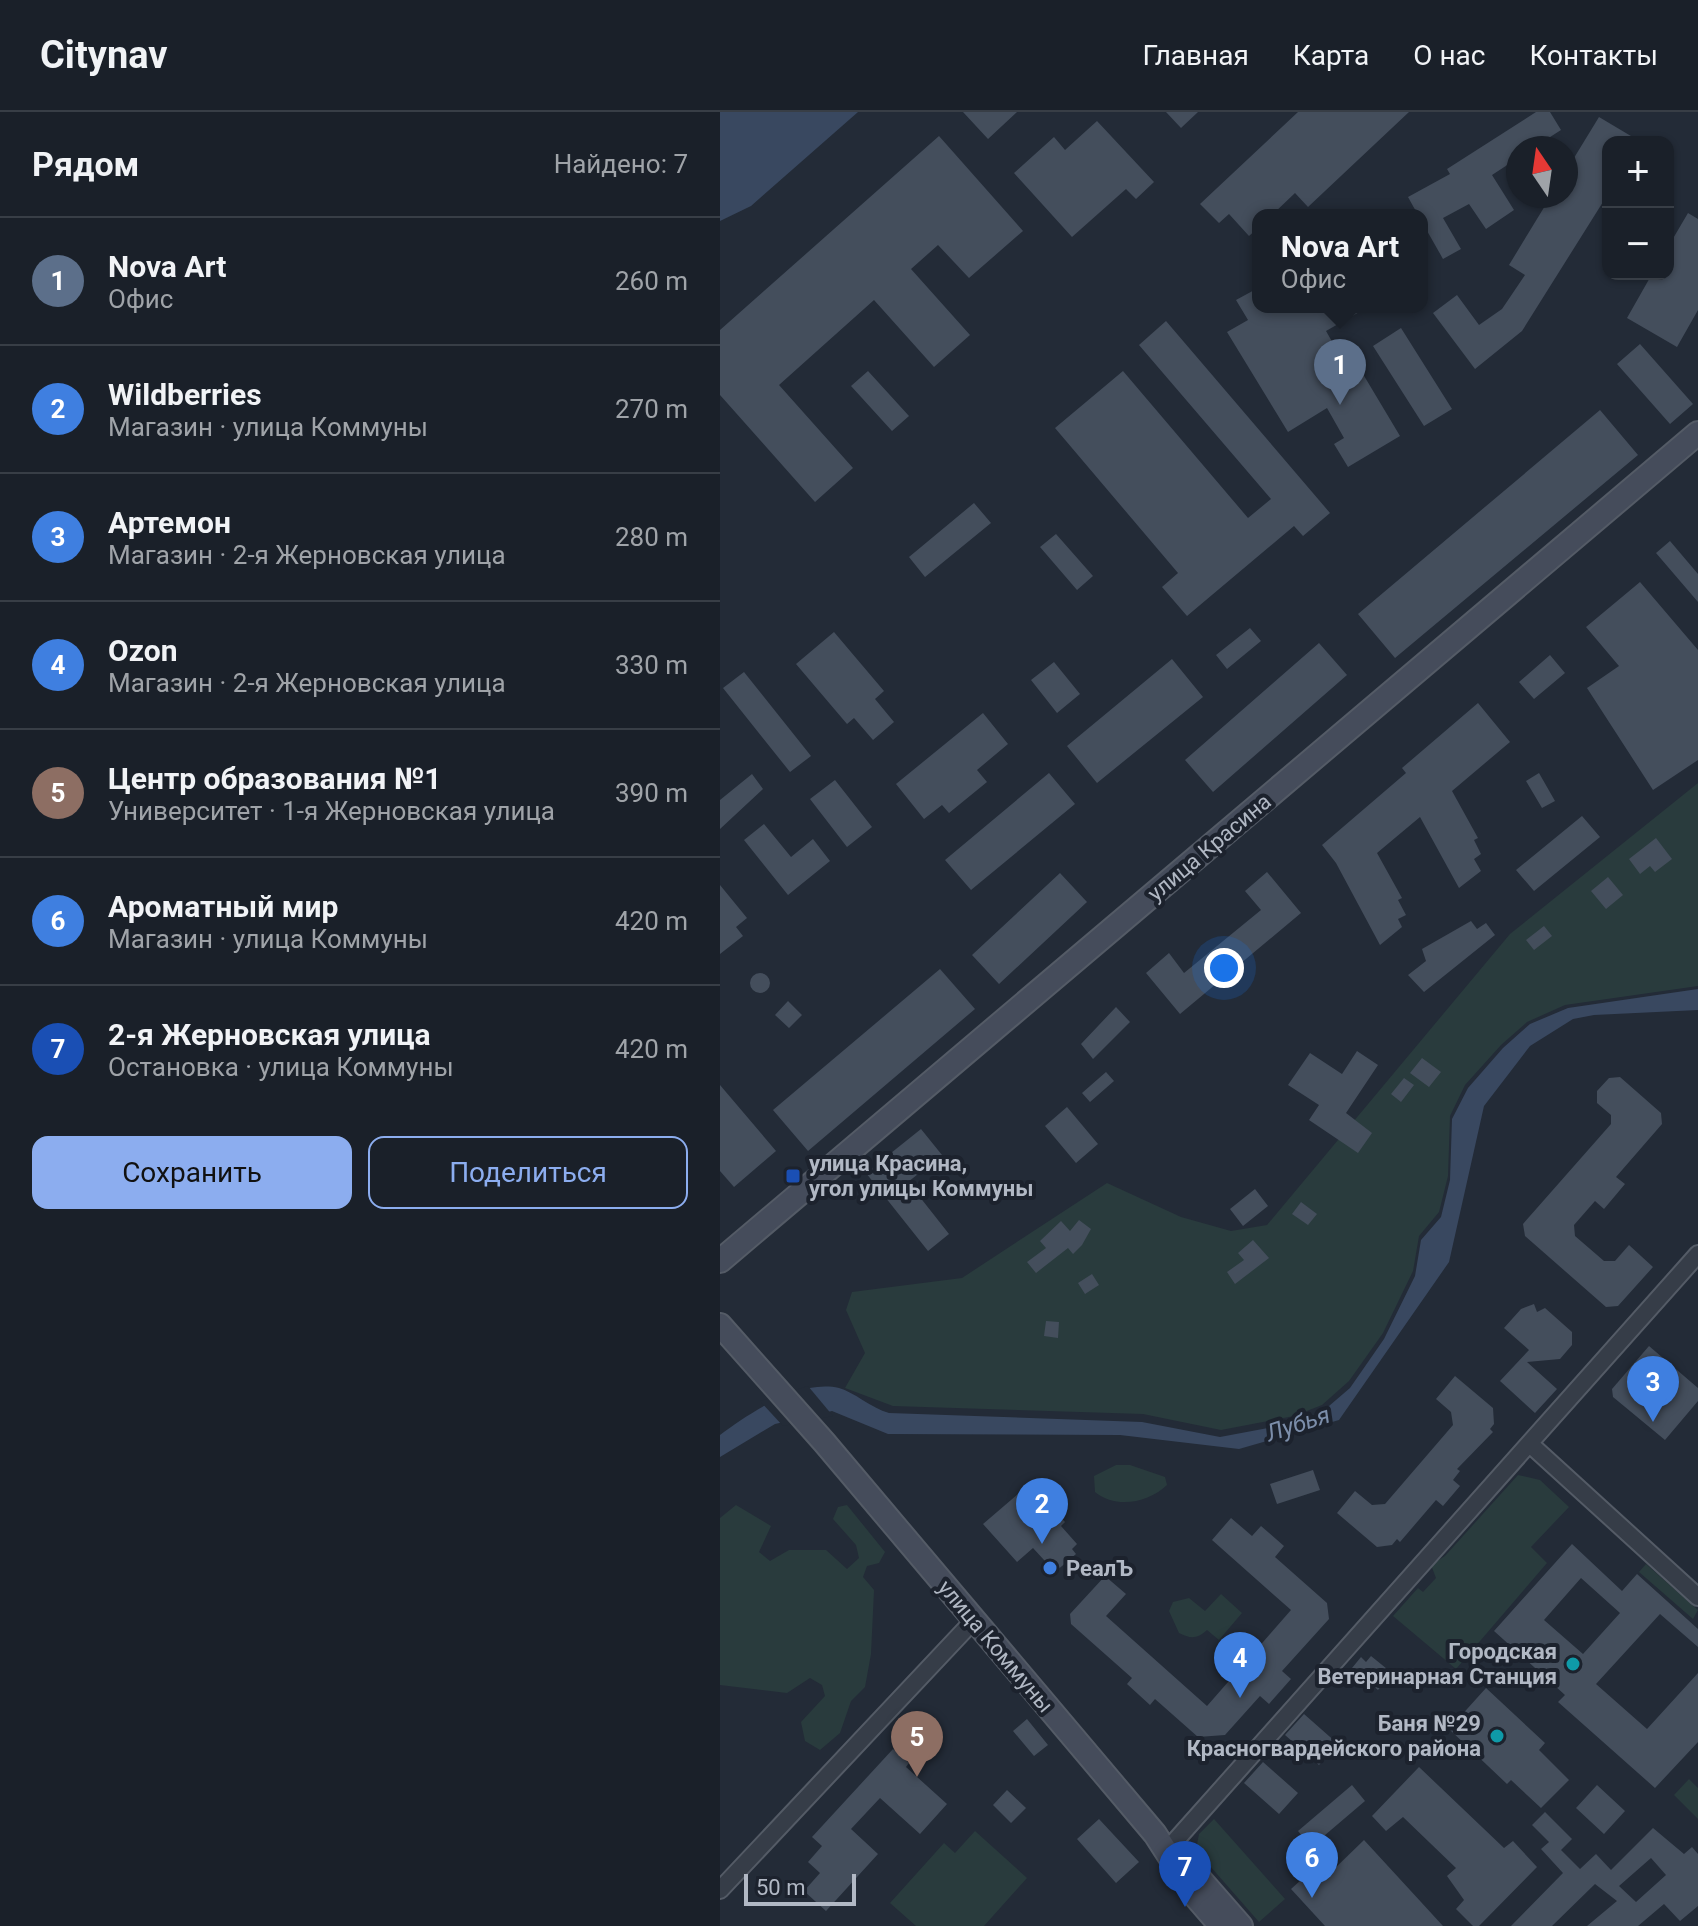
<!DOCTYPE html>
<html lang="ru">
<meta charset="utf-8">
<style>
:root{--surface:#1a2029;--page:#232831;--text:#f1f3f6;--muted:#9fa3a8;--line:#383e46;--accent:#8cadef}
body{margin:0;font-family:Roboto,sans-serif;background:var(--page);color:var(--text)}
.controls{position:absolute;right:24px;top:24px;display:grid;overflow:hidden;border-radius:16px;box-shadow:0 2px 6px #0004}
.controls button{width:72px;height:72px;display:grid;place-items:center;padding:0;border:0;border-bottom:2px solid var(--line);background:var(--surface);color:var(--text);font:40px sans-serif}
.compass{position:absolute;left:786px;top:24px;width:72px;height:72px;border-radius:50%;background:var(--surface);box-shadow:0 2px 6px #0004;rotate:347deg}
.scale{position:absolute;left:24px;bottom:20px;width:112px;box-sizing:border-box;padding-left:8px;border:4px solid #b1b8c4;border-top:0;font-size:22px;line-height:28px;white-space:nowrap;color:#b1b8c4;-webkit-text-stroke:6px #1c222d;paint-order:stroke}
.you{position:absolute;left:504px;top:856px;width:28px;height:28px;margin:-20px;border:6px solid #fff;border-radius:50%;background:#1a73e8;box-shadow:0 0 0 12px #1a73e833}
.badge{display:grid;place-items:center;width:52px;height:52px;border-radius:50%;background:var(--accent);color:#fff;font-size:26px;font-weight:700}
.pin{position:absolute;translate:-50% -66px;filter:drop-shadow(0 2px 4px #0008)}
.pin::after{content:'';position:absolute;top:42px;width:28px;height:24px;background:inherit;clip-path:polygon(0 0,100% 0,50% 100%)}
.popup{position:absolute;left:532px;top:97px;width:176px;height:104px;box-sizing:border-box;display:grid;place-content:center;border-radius:16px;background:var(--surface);filter:drop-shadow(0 2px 6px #0005);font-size:26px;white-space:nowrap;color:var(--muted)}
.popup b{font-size:30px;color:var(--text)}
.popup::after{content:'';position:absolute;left:50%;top:100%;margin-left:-16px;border:16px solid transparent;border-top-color:var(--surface)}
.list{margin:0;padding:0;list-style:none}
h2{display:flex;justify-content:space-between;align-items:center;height:104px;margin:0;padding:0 32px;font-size:34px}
h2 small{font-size:26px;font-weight:400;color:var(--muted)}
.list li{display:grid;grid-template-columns:52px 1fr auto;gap:24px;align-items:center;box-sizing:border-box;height:128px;padding:0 32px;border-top:2px solid var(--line)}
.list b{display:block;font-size:30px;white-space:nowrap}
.list p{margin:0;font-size:26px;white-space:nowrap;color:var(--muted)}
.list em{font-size:26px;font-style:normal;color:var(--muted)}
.actions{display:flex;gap:16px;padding:24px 32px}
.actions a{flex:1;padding:18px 0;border:2px solid var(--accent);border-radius:16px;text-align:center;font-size:28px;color:var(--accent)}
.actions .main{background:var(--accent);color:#111}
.map{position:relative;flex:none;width:978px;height:1814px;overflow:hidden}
header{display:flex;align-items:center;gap:48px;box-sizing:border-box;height:112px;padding:0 40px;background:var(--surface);border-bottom:2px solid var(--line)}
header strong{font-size:38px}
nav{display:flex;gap:44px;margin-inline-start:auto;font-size:28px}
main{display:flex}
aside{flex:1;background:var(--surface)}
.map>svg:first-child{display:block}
</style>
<header>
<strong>Citynav</strong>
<nav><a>Главная</a><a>Карта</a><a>О нас</a><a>Контакты</a></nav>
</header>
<main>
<aside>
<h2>Рядом<small>Найдено: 7</small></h2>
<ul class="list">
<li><span class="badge" style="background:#5c6f8a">1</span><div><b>Nova Art</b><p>Офис</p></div><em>260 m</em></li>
<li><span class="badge" style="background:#3f7fe0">2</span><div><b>Wildberries</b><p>Магазин · улица Коммуны</p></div><em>270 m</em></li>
<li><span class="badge" style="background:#3f7fe0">3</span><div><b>Артемон</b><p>Магазин · 2-я Жерновская улица</p></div><em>280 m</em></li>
<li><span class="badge" style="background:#3f7fe0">4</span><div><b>Ozon</b><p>Магазин · 2-я Жерновская улица</p></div><em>330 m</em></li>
<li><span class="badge" style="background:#8d6e63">5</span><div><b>Центр образования №1</b><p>Университет · 1-я Жерновская улица</p></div><em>390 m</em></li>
<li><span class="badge" style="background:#3f7fe0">6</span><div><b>Ароматный мир</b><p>Магазин · улица Коммуны</p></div><em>420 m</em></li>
<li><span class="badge" style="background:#1a4fb4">7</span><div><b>2-я Жерновская улица</b><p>Остановка · улица Коммуны</p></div><em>420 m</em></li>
</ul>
<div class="actions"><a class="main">Сохранить</a><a>Поделиться</a></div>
</aside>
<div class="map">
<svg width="978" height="1814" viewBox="0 0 978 1814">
<rect width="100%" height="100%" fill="#232b37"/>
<!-- green -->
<path fill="#293b3d" d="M978,671v203l-133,19 -38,17 -26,23 -36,40 -15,31 -2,60 -9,36 -20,24 -6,35 -30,62 -34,48 -27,24 -28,11 -73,14 -78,-16 -250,-8 -48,-18 20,-35 -19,-43 6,-18 110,-14 145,-95 74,34 50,14 36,-6 243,-291z
M396,1353h14l35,12 2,8c-19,18 -51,24 -72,7l-1,-16z
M798,1363l22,5 29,27 -38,40 16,16 -91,106 -63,-53 25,-28 5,4 13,-14 -5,-13 14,-9z
M16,1393l35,21 -12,26 11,9 19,-11h37l21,19 12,-11 -3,-13 -23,-26 5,-12 9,-2 38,47 -6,11 -12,3 -4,11 11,13 -3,64 -6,33 -14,14 -11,32 -20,17 -15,-9 -4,-19 24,-26 -3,-11 -12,-7 -23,15 -67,-8v-167z
M926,1452l52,46 -5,9 -54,-47z
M501,1482l21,19 -23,27 -12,-10c-10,9 -16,9 -28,3l-10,-22 4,-9 16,-4 16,13z
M969,1667l9,9v31l-24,-24z
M494,1707l71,80 -26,23 -63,-72 3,-16z
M255,1719l52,47 -43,48h-68l-26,-23 54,-60 11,10z"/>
<!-- water -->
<path fill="#394860" d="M0,0h138l-107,94 -31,15z
M978,877v21l-104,5 -21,4 -43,27 -46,60 -35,156 -110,158 -100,29 -119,-14 -232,-1 -56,-23 -57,13 -55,33v-22c30,-22 79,-56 119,-47 15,4 32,20 50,25l253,9 78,15 74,-14 28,-11 28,-24 34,-49 31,-63 6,-36 20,-23 9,-37 2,-61 16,-31 35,-40 27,-24 38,-16z"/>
<!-- pier -->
<path fill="#232b37" d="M88,1274l25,30 -50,10 -23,-25z"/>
<!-- building -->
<path fill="#444e5c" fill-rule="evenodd" d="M243,0h54l-29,27z
M446,0h32l-17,16z
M578,0h111l-101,95 -13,-14 -23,22h-14v13l-9,8 -20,-22 -10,9 -19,-19z
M816,0h14l11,18 -28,18h-15v10l-26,17 22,35 -28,19 -17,-25 -26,14 18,31 -18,10 -21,-37v-7h-4l-10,-18 42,-23 -3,-5z
M879,5l42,25h-33v52l-86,137 -47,38 -42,-56 24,-18 22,30 23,-16 23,-34 -16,-10 42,-69h15v-25z
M377,9l57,61 -18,17 -10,-10 -54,48 -58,-64 40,-36 11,13z
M219,24l84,95 -54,47 -31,-33 -27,24 59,66 -36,32 -60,-67 -95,85 74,83 -38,34 -95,-107v-65z
M968,101l10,6v91l-21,37 -50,-29 25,-44h16v-27z
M538,176v19h110l-42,24 16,28 9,-5 49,82 -52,31 -14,-23 10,-6 -17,-30 -39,24 -61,-100 21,-12 -12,-20z
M446,209l164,192 -27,23 -9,-10 -107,90 -25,-29 16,-14 -123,-145 68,-57 125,147 23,-19 -132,-154z
M681,216l51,81 -28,17 -51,-80z
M920,232l53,60 -23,20 -53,-60z
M148,259l41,45 -17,15 -41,-45z
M880,298l38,45 -243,203 -37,-44z
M254,391l17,20 -66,54 -16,-20z
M336,422l37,42 -16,14 -37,-43z
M950,429l28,33v28l-42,-49z
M920,470l58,68v110l-45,30 -66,-102 32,-22 -33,-39z
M530,516l11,13 -34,28 -11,-14z
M114,520l50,59 -9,8 19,23 -21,18 -19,-22 -7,6 -51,-60z
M599,531l28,32 -134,117 -28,-32z
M830,543l15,18 -31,26 -15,-17z
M452,547l31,38 -106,86 -30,-37z
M334,550l26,32 -23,19 -26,-33z
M24,560l67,84 -21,16 -67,-84z
M758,591l32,39 -58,49 26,47 -4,2 7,14 -7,5 7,12 -22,17 -39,-71 -43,36 25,45 -4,2 8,15 -8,4 4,8 -22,18 -44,-82 -14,-18 84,-72 -4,-5z
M263,601l25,31 -31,26 10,12 -38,31 -7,-8 -18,14 -28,-35z
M329,661l26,31 -104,86 -26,-30z
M819,661l16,28 -13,7 -16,-27z
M32,662l11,15 -43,40v-29z
M115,668l37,47 -25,20 -37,-48z
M862,704l18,21 -66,54 -18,-21z
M44,712l27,33 22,-18 17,22 -42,34 -44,-55z
M936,726l16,21 -17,13 -5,-6 -10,8 -11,-15z
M547,760l34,41 -121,101 -34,-41 23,-20 15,20 77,-63 -16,-19z
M340,761l27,29 -88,82 -27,-29z
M888,765l15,18 -17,14 -15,-18z
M0,773l27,33 -11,9 7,9 -23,18z
M751,809l6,8 9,-6 9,12 -71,57 -16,-17 18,-14 -4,-12z
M824,814l8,10 -18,14 -8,-10z
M220,857l35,40 -167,142 -35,-41z
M30 871a10 10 0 1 1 20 0a10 10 0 1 1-20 0Z
M68,889l14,14 -13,13 -14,-13z
M396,895l14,15 -37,37 -12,-15z
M637,939l21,14 -32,48 26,20 -14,20 -49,-33 10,-15 -31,-20 22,-32 32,21z
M702,946l19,14 -12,15 -19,-14z
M386,960l8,9 -24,21 -8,-9z
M900,965l41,36 1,11 -46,53 9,7 -21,25 -9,-8 -21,24 1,11 29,25h11l14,-16 24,22 -35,39 -12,1 -81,-71 -2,-12 88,-100v-9l-14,-12v-12l12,-13z
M684,966l10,7 -13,17 -10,-8z
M0,973l56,66 -42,36 -14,-16z
M347,995l31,37 -22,19 -31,-37z
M201,1017l21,26 -34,27 41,52 -21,17 -62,-78z
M535,1077l13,17 -25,20 -13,-17z
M581,1090l16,12 -9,11 -16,-11z
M359,1108l12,9 -9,16 -9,9 -5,-6 -32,25 -9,-11 19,-14 -6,-7 21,-20 9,10z
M533,1128l16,18 -34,26 -8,-12 17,-12 -6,-7z
M372,1162l7,11 -14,9 -7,-11z
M814,1192l3,8 8,-4 27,24v13l-12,14 -33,3 30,27 -22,24 -35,-32 29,-31 -25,-22 17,-19z
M326,1209l13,1 -1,16 -14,-2z
M929,1234l49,42v13l-33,39 -52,-43 -1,-8z
M735,1264l38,32 1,16 -4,5 3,3 -36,37 3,2 -7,9 7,6 -17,20 -7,-6 -36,42 -3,-3 -5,6 -15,2 -40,-34 18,-22 17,14 13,-1 68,-79 -2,-13 -15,-13z
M593,1358l7,20 -43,14 -7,-20z
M306,1375l13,15 4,-4 22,24 -4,4 16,18 -5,5 4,5 -21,18 -22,-24 -16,14 -34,-38z
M511,1406l21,18 9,-10 23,20 -9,11 52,46 2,16 -47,52 9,8 -22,25 -9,-8 -35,39 -27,2 -43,-38 -5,6 -23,-21 5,-6 -61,-54 -1,-10 35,-38 21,18 -20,22 101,90 84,-96 -79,-70z
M852,1432l50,47 15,-17 61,55v18l-38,-33 -64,70 51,45 51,-56v69l-43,46 -97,-86 7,-7 -71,-64zM861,1466l39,35 -37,41 -39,-34z
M651,1544l21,17 -14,17 -26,-22 9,-11 5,5z
M766,1576l59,55 -6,7 30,30 -28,28 -30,-28 -4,4 -58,-55z
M584,1602l34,30 -19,21 -34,-30z
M307,1607l21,26 -14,11 -21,-25z
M173,1637l16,14 -3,4 41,37 -27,30 -40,-36 -29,31 27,25 -52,57 -22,-20 16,-18 -12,-11 14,-16 -10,-9z
M543,1650l35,31 -19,21 -35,-31z
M699,1655l85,81 9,-7 24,26 -58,59h-6l-17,-17 8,-9 -17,-24 9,-8 -53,-51 -17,14 -14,-15z
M632,1673l13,16 -54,46 -13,-16z
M877,1673l28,26 -21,23 -28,-26z
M287,1678l19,18 -15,15 -18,-18z
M825,1700l27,27 -11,11 19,19 16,-15 15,16 42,-42 31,26 8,-7 6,7v52l-18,15 -16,-17 -26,22h-51l30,-25 -22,-17 -43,42h-41l52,-53 -22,-24 8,-7 -17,-17zM931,1746l15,17 -30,27 -17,-16z
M379,1707l40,43 -23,21 -39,-44z
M644,1728l57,62 22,24h-118l-34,-37 30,-27 10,10z"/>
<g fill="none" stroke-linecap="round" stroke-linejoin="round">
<defs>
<path id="minor" d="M811,1333l167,152
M448,1737l530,-595
M0,1778l254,-270"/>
<path id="secondary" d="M0,1149l978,-828
M0,1213l104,117 331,392 40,62 26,30
M465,1750l56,64"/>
</defs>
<!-- minor casing -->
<use href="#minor" stroke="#545b66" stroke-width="20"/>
<!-- secondary casing -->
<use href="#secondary" stroke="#545b66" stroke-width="26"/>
<!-- minor -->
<use href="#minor" stroke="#363d48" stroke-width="16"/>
<!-- secondary -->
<use href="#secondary" stroke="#454c5b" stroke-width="22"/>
</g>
<!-- markers -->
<rect fill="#1a4fb4" stroke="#1c222d" stroke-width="3" x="65" y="1056" width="16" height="16" rx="4"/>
<circle fill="#3f7fe0" stroke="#1c222d" stroke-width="3" cx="330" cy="1456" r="8"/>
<g fill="#0f9aa8" stroke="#1c222d" stroke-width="3">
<circle cx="853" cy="1552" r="8"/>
<circle cx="777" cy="1624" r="8"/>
</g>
<g text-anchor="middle" stroke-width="8" stroke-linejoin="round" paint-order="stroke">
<!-- street labels -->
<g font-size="22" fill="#b1b8c4" stroke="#1c222d">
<text transform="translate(489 735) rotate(-40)" y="8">улица Красина</text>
<text transform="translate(276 1534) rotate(50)" y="8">улица Коммуны</text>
</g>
<!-- poi labels -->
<g font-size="22" font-weight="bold" fill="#b1b8c4" stroke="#1c222d" text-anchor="start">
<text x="89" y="1059">улица Красина,<tspan x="89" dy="25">угол улицы Коммуны</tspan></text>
<text x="346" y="1464">РеалЪ</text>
<text x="837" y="1547" text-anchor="end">Городская<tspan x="837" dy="25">Ветеринарная Станция</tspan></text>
<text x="761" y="1619" text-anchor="end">Баня №29<tspan x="761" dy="25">Красногвардейского района</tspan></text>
</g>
<!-- water labels -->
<g font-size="24" font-style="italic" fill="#7c8eaa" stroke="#1c222d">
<text transform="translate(578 1312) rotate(-18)" y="8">Лубья</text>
</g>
</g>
</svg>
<div class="controls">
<button>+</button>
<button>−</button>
</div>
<svg class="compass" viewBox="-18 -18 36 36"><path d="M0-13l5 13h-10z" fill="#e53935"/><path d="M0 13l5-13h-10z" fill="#9fa3a8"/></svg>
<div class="scale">50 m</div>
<div class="you"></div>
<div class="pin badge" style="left:620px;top:293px;background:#5c6f8a">1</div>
<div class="popup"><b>Nova Art</b>Офис</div>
<div class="pin badge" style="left:322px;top:1432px;background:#3f7fe0">2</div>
<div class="pin badge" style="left:933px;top:1310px;background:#3f7fe0">3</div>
<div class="pin badge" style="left:520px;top:1586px;background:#3f7fe0">4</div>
<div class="pin badge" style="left:197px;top:1665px;background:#8d6e63">5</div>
<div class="pin badge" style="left:592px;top:1786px;background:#3f7fe0">6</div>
<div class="pin badge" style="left:465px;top:1795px;background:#1a4fb4">7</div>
</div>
</main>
